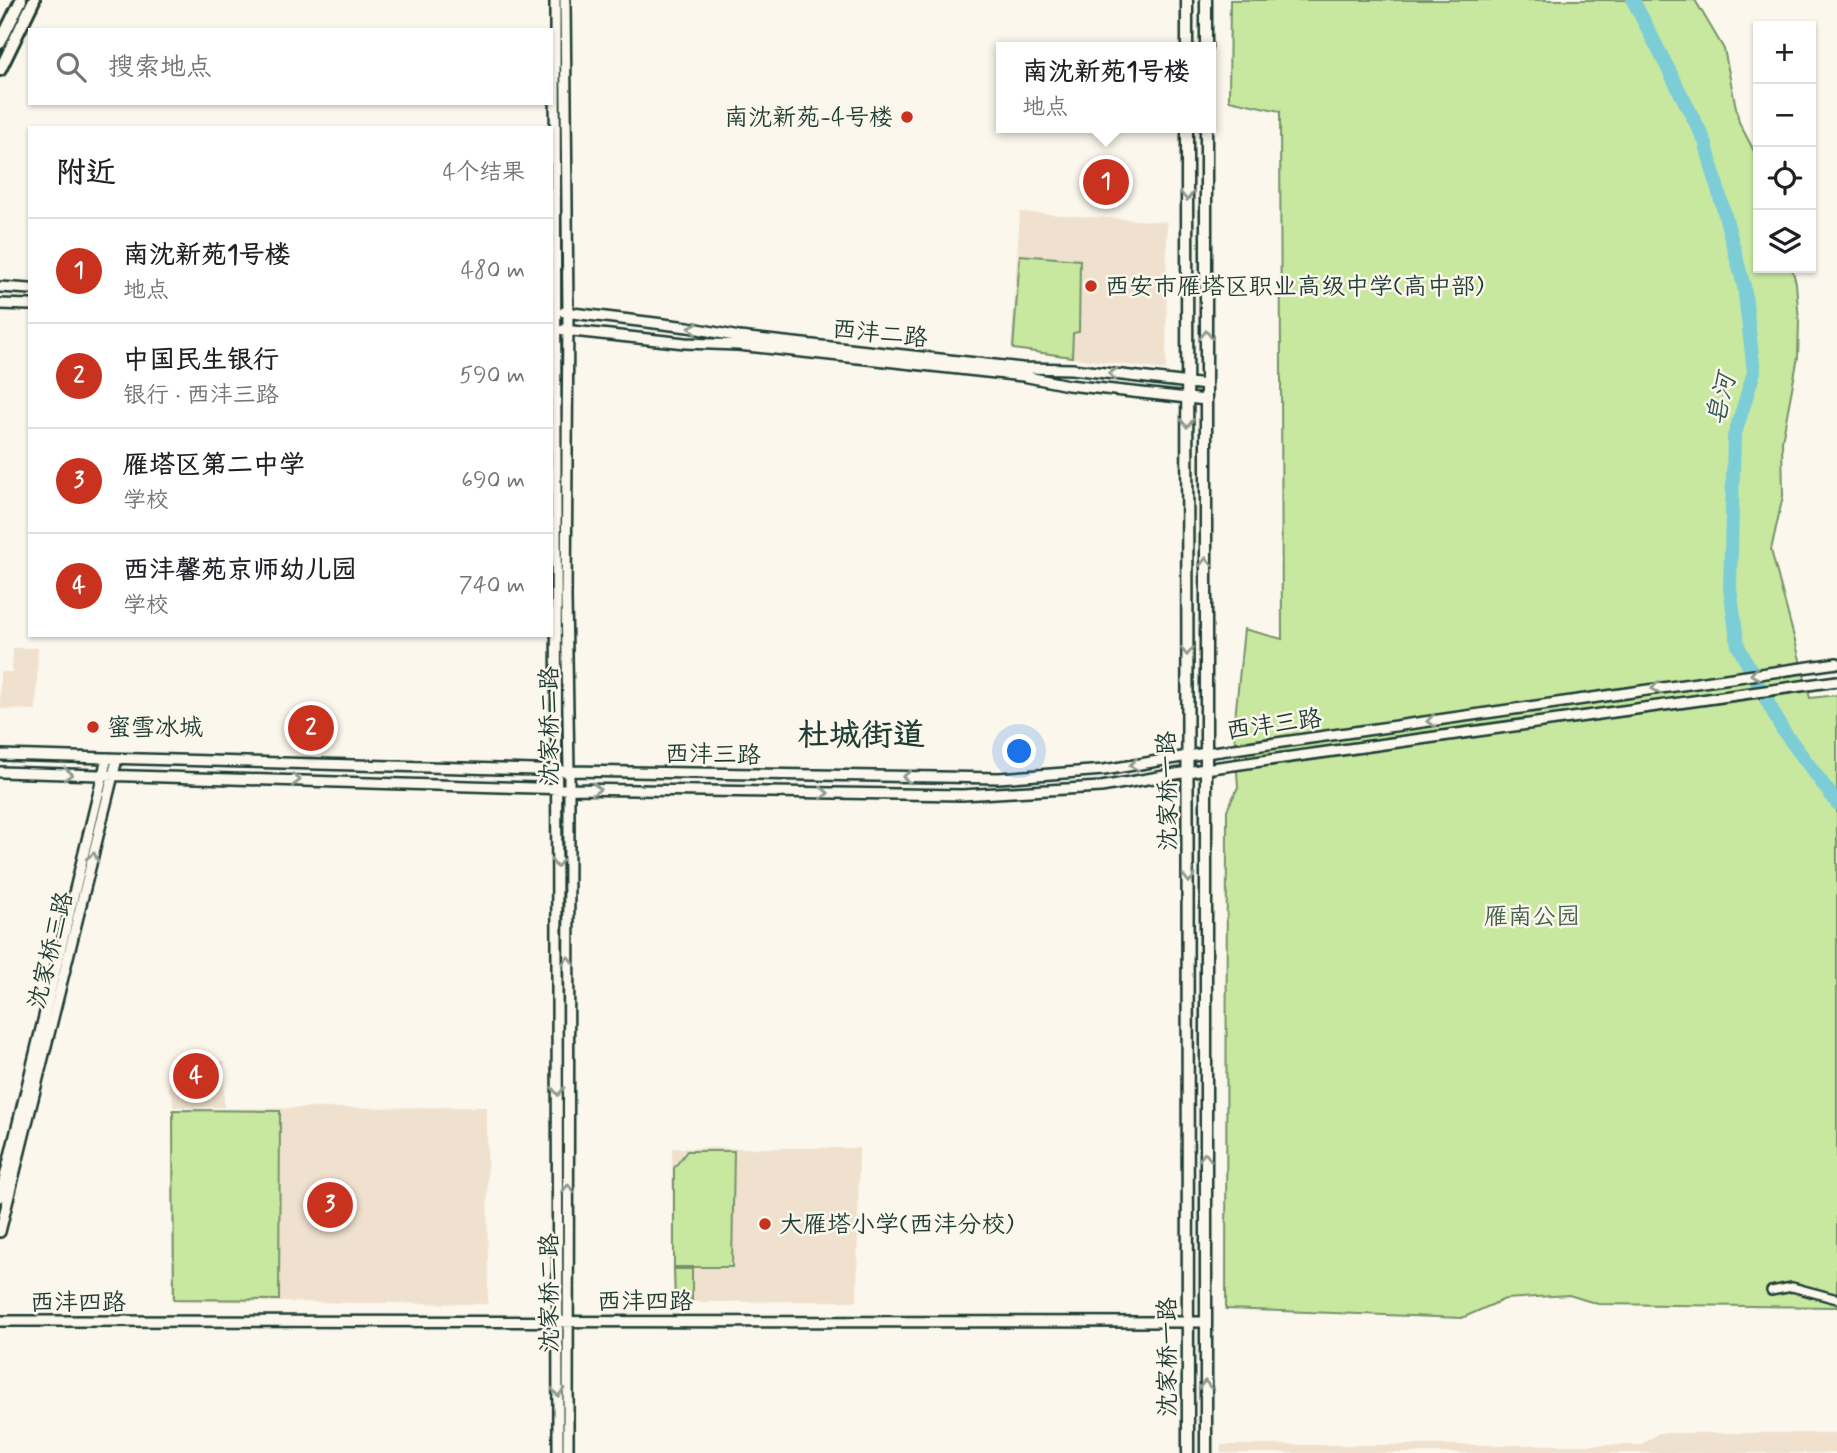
<!DOCTYPE html>
<html lang="zh">
<meta charset="utf-8">
<style>
:root{--surface:#fff;--page:#f6f6f6;--text:#202124;--muted:#757577;--line:#e0e0e0;--accent:#c8321e}
body{margin:0;font-family:Mynerve,"LXGW WenKai TC",sans-serif;background:var(--page);color:var(--text)}
.controls{position:absolute;right:21px;top:21px;display:grid;overflow:hidden;border-radius:0px;box-shadow:0 2px 5px #0004}
.controls button{width:63px;height:63px;display:grid;place-items:center;padding:0;border:0;border-bottom:2px solid var(--line);background:var(--surface);color:var(--text);font:35px sans-serif}
.you{position:absolute;left:1020px;top:752px;width:24px;height:24px;margin:-18px;border:5px solid #fff;border-radius:50%;background:#1a73e8;box-shadow:0 0 0 10px #1a73e833}
.badge{display:grid;place-items:center;width:46px;height:46px;border-radius:50%;background:var(--accent);color:#fff;font-size:23px;font-weight:700}
.pin{position:absolute;translate:-50% -50%;border:4px solid #fff;box-shadow:0 2px 7px #0006}
.popup{position:absolute;left:996px;top:42px;width:220px;height:91px;box-sizing:border-box;display:grid;place-content:center;border-radius:0px;background:var(--surface);filter:drop-shadow(0 2px 5px #0005);font-size:23px;white-space:nowrap;color:var(--muted)}
.popup b{font-size:26px;color:var(--text)}
.popup::after{content:'';position:absolute;left:50%;top:100%;margin-left:-14px;border:14px solid transparent;border-top-color:var(--surface)}
.list{margin:0;padding:0;list-style:none}
h2{display:flex;justify-content:space-between;align-items:center;height:91px;margin:0;padding:0 28px;font-size:30px}
h2 small{font-size:23px;font-weight:400;color:var(--muted)}
.list li{display:grid;grid-template-columns:46px 1fr auto;gap:21px;align-items:center;box-sizing:border-box;height:105px;padding:0 28px;border-top:2px solid var(--line)}
.list b{display:block;font-size:26px;white-space:nowrap}
.list p{margin:0;font-size:23px;white-space:nowrap;color:var(--muted)}
.list em{font-size:23px;font-style:normal;color:var(--muted)}
.icon{flex:none;width:38px;height:38px;fill:none;stroke:currentColor;stroke-width:2;stroke-linecap:round;stroke-linejoin:round}
.map{position:relative;flex:none;width:1837px;height:1453px;overflow:hidden}
.search{position:absolute;background:var(--surface);box-shadow:0 2px 5px #0004;left:28px;top:28px;width:525px;height:77px;display:flex;align-items:center;gap:18px;box-sizing:border-box;padding:0 24px;border-radius:0px;color:var(--muted);font-size:26px}
.panel{position:absolute;background:var(--surface);box-shadow:0 2px 5px #0004;left:28px;top:126px;width:525px;height:511px;border-radius:0px}
.map>svg:first-child{display:block}
</style>
<div class="map">
<svg width="1837" height="1453" viewBox="0 0 1837 1453">
<rect width="100%" height="100%" fill="#fbf7ec"/>
<filter id="ink" filterUnits="userSpaceOnUse"><feTurbulence type="fractalNoise" baseFrequency=".0143" numOctaves="2"/><feDisplacementMap in="SourceGraphic" scale="14" xChannelSelector="R" yChannelSelector="G"/><feConvolveMatrix kernelMatrix="1 2 1 2 8 2 1 2 1" color-interpolation-filters="sRGB"/></filter>
<g filter="url(#ink)">
<!-- built -->
<path fill="#efe1cd" d="M1020,212l147,10 -1,148 -155,-20z
M13,648h25l-2,62 -36,-1v-37h12z
M224,1061v46h-51v-12l-4,-4 -1,-30z
M487,1107l1,197 -316,-3v-192z
M672,1148h187l-2,153 -184,1z
M1659,1433h178v20h-616v-8h419z"/>
<!-- green -->
<path fill="#c8e8a0" stroke="#74926a" stroke-width="2" d="M1230,0h465l29,49 15,73 19,37v109h34l4,15 3,39 -1,35 -16,84 1,55 -12,54 39,148 27,-3v612l-239,-3 -29,-9 -64,4 -43,19 -236,-9 1,-499 11,-23 -4,-58 10,-100 38,10 -2,-528 -51,-11z
M1020,255l60,5 -1,72 -6,1 -1,24 -59,-8z
M173,1110l107,1 -1,189 -105,-1z
M687,1151h47l-2,116h-58v-99z
M674,1269h18v31h-17z"/>
<g fill="none" stroke-linecap="round" stroke-linejoin="round">
<!-- river -->
<path stroke="#7dcdd7" stroke-width="14" d="M1633,0l72,141 39,145 10,86 -20,65 -4,151 8,58 44,83 55,74"/>
<defs>
<path id="minor" d="M1771,1291l21,-4 45,12"/>
<path id="tertiary" d="M555,0l3,1453
M565,0l3,313 -2,285 3,173 -1,682
M0,287l30,2
M0,304l30,1
M564,312l124,15 51,10 283,31 50,1 134,16
M563,330l122,13 53,2 285,31 45,9 138,15
M0,755l569,16 430,7 105,-8 102,-17 631,-90
M0,772l569,17 393,6 139,-8 104,-18 632,-88
M0,1197l107,-439
M0,1232l117,-473
M0,1321l1205,1"/>
<path id="secondary" d="M1187,0v47
M1206,47v-47
M1187,128l1,1325
M1206,1453v-1325"/>
<path id="trunk" d="M0,43l21,-43
M0,70l34,-70"/>
</defs>
<!-- minor casing -->
<use href="#minor" stroke="#1f3d34" stroke-width="12"/>
<!-- tertiary casing -->
<use href="#tertiary" stroke="#1f3d34" stroke-width="14"/>
<!-- secondary casing -->
<use href="#secondary" stroke="#1f3d34" stroke-width="15"/>
<!-- trunk casing -->
<use href="#trunk" stroke="#1f3d34" stroke-width="16"/>
<!-- minor -->
<use href="#minor" stroke="#fbf7ec" stroke-width="7"/>
<!-- tertiary -->
<use href="#tertiary" stroke="#fbf7ec" stroke-width="9"/>
<!-- secondary -->
<use href="#secondary" stroke="#fbf7ec" stroke-width="10"/>
<!-- trunk -->
<use href="#trunk" stroke="#fbf7ec" stroke-width="10"/>
</g>
<!-- one-way arrows -->
<defs><path id="oneway-chevron" d="M-2-3.5L2.5 0L-2 3.5" fill="none" stroke-width="1.6" stroke-linecap="round" stroke-linejoin="round" transform="scale(1.75)"/></defs>
<g stroke="#8d9a90">
<use href="#oneway-chevron" transform="translate(1187 196) rotate(90)"/>
<use href="#oneway-chevron" transform="translate(693 328) rotate(-170)"/>
<use href="#oneway-chevron" transform="translate(1206 335) rotate(-90)"/>
<use href="#oneway-chevron" transform="translate(1113 374) rotate(-173)"/>
<use href="#oneway-chevron" transform="translate(1187 423) rotate(90)"/>
<use href="#oneway-chevron" transform="translate(1206 562) rotate(-90)"/>
<use href="#oneway-chevron" transform="translate(1187 651) rotate(90)"/>
<use href="#oneway-chevron" transform="translate(1755 674) rotate(172)"/>
<use href="#oneway-chevron" transform="translate(1656 688) rotate(172)"/>
<use href="#oneway-chevron" transform="translate(1431 721) rotate(172)"/>
<use href="#oneway-chevron" transform="translate(1134 765) rotate(170)"/>
<use href="#oneway-chevron" transform="translate(68 774) rotate(2)"/>
<use href="#oneway-chevron" transform="translate(907 777) rotate(-179)"/>
<use href="#oneway-chevron" transform="translate(296 780) rotate(2)"/>
<use href="#oneway-chevron" transform="translate(596 789) rotate(1)"/>
<use href="#oneway-chevron" transform="translate(824 793) rotate(1)"/>
<use href="#oneway-chevron" transform="translate(93 857) rotate(-76)"/>
<use href="#oneway-chevron" transform="translate(557 863) rotate(90)"/>
<use href="#oneway-chevron" transform="translate(1189 878) rotate(90)"/>
<use href="#oneway-chevron" transform="translate(568 961) rotate(-90)"/>
<use href="#oneway-chevron" transform="translate(558 1091) rotate(90)"/>
<use href="#oneway-chevron" transform="translate(1205 1157) rotate(-90)"/>
<use href="#oneway-chevron" transform="translate(568 1189) rotate(-90)"/>
<use href="#oneway-chevron" transform="translate(1205 1385) rotate(-90)"/>
<use href="#oneway-chevron" transform="translate(558 1392) rotate(90)"/>
</g>
</g>
<!-- markers -->
<g fill="#c8321e" stroke="#fbf7ec" stroke-width="2.5">
<circle cx="907" cy="117" r="7"/>
<circle cx="1091" cy="286" r="7"/>
<circle cx="93" cy="727" r="7"/>
<circle cx="765" cy="1224" r="7"/>
</g>
<g text-anchor="middle" stroke-width="5" stroke-linejoin="round" paint-order="stroke">
<!-- poi labels -->
<g font-size="24" fill="#1f3d34" stroke="#fbf7ec" text-anchor="start">
<text x="893" y="125" text-anchor="end">南沈新苑-4号楼</text>
<text x="1105" y="294">西安市雁塔区职业高级中学(高中部)</text>
<text x="107" y="735">蜜雪冰城</text>
<text x="779" y="1232">大雁塔小学(西沣分校)</text>
</g>
<!-- street labels -->
<g font-size="24" fill="#1f3d34" stroke="#fbf7ec">
<text transform="translate(880 333) rotate(6)" y="8">西沣二路</text>
<text transform="translate(1274 724) rotate(-8)" y="8">西沣三路</text>
<text transform="translate(549 726) rotate(-90)" y="8">沈家桥二路</text>
<text transform="translate(713 754) rotate(1)" y="8">西沣三路</text>
<text transform="translate(1167 791) rotate(-91)" y="8">沈家桥一路</text>
<text transform="translate(50 950) rotate(-76)" y="8">沈家桥三路</text>
<text transform="translate(549 1293) rotate(-90)" y="8">沈家桥二路</text>
<text x="645" y="1309">西沣四路</text>
<text x="78" y="1310">西沣四路</text>
<text transform="translate(1167 1357) rotate(-90)" y="8">沈家桥一路</text>
</g>
<!-- park labels -->
<g font-size="24" fill="#415f4a" stroke="#fbf7ec">
<text x="1532" y="924">雁南公园</text>
</g>
<!-- water labels -->
<g font-size="26" font-style="italic" fill="#325a55" stroke="#fbf7ec">
<text transform="translate(1720 399) rotate(-76)" y="9">皂河</text>
</g>
<!-- district labels -->
<g font-size="32" font-weight="bold" fill="#1f3d34" stroke="#fbf7ec">
<text x="861" y="745">杜城街道</text>
</g>
</g>
</svg>
<div class="controls">
<button>+</button>
<button>−</button>
<button><svg class="icon" aria-label="locate" viewBox="0 0 24 24"><circle cx="12" cy="12" r="6"/><path d="M12 2v4M12 18v4M2 12h4M18 12h4"/></svg></button>
<button><svg class="icon" aria-label="layers" viewBox="0 0 24 24"><path d="M12 4l9 5-9 5-9-5zM3 14l9 5 9-5"/></svg></button>
</div>
<div class="you"></div>
<div class="pin badge" style="left:1106px;top:182px">1</div>
<div class="popup"><b>南沈新苑1号楼</b>地点</div>
<div class="pin badge" style="left:311px;top:728px">2</div>
<div class="pin badge" style="left:330px;top:1205px">3</div>
<div class="pin badge" style="left:196px;top:1076px">4</div>
<div class="search"><svg class="icon" aria-label="search" viewBox="0 0 24 24"><circle cx="10" cy="10" r="6"/><path d="M15 15l6 6"/></svg>搜索地点</div>
<section class="panel">
<h2>附近<small>4个结果</small></h2>
<ul class="list">
<li><span class="badge">1</span><div><b>南沈新苑1号楼</b><p>地点</p></div><em>480 m</em></li>
<li><span class="badge">2</span><div><b>中国民生银行</b><p>银行 · 西沣三路</p></div><em>590 m</em></li>
<li><span class="badge">3</span><div><b>雁塔区第二中学</b><p>学校</p></div><em>690 m</em></li>
<li><span class="badge">4</span><div><b>西沣馨苑京师幼儿园</b><p>学校</p></div><em>740 m</em></li>
</ul>
</section>
</div>
